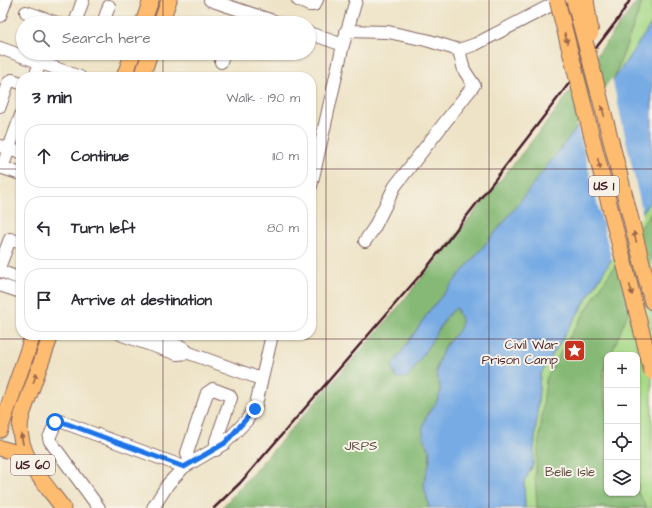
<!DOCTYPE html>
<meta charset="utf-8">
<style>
:root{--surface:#fff;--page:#f2f2f3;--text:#2b2b33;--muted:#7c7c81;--line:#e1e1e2}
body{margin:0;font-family:"Architects Daughter",sans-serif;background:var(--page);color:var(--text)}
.controls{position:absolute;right:12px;bottom:12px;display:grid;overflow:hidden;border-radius:8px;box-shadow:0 1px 3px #0004}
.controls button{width:36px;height:36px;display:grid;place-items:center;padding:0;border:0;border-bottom:1px solid var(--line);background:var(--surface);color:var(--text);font:20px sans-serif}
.stop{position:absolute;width:12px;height:12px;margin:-9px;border:3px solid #1a73e8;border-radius:50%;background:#fff}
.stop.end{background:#1a73e8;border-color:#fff;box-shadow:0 1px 4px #0008}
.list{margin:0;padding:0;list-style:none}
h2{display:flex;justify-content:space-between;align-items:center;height:52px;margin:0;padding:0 16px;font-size:17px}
h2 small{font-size:13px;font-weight:400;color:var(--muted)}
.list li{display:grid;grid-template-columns:26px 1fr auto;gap:12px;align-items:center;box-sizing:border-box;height:64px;margin:0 8px 8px;padding:0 8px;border:1px solid var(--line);border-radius:16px}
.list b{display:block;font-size:15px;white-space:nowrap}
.list em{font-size:13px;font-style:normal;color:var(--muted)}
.icon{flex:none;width:22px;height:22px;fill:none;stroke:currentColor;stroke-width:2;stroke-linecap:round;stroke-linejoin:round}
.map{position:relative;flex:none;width:652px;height:508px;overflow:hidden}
.search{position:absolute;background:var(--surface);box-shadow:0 1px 3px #0004;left:16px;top:16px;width:300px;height:44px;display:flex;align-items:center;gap:10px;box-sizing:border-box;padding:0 14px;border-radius:22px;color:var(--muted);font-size:15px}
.panel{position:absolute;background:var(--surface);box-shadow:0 1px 3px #0004;left:16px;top:72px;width:300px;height:268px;border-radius:16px}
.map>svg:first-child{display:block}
</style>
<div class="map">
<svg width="652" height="508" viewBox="0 0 652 508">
<rect width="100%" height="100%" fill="#f7f3e8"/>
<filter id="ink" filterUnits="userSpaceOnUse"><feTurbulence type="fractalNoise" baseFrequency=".025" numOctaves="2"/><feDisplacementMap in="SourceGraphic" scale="8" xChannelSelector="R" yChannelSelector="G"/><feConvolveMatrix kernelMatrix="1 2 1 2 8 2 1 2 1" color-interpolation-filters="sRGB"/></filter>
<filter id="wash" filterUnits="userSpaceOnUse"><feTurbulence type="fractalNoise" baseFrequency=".012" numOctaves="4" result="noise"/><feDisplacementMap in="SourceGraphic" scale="16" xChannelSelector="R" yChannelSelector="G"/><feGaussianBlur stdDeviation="0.9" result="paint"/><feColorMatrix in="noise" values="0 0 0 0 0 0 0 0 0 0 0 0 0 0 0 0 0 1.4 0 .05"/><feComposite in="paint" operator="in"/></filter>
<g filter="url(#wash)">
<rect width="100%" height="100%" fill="#eee3c6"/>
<!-- green -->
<path fill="#a7d988" stroke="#787c5a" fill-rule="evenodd" d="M643,0h9v23l-38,56z
M652,198v310h-127l-1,-26 9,-17 7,-90 66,-107zM607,355h30v138h-30z"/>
<!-- forest -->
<path fill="#85b974" stroke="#686c50" d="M638,0h5l-29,79 -110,143 -74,88 -38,56 47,-36 8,-15 8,-8 7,12 -1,8 -7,11 -8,6 -10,26 5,21 -3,11 -10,10 -4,30 6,8 -1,17 -5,18 5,23h-207l169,-192 157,-195z
M652,211v43l-41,101h-4c0,6 -2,10 -3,16 -2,10 -1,27 3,37v85h30v-42l1,41 9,16h-110l-2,-32 11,-97 19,-35 37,-59z"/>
<!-- water -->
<path fill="#77abe4" stroke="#606588" d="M652,23v175l-46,70 -66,107 -7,90 -9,17 1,26h-96c0,-8 -5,-16 -5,-24 1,-11 8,-22 6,-33 -2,-9 -8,-9 -7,-23 2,-16 14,-21 17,-35 2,-7 -5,-16 -3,-24 1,-7 6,-20 10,-25 13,-16 20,-16 9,-36l-9,8 -33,53 -7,9h-11l-4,-12 38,-56 74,-88 110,-143z"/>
<!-- pier -->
<path fill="#eee3c6" d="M612,78l31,137 -31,46 -35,-137z"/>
</g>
<g filter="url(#ink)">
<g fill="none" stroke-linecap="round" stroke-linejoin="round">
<defs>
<path id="minor" d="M210,0l69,23
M298,0l11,5h5l3,-5
M26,12l31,11
M0,16l6,-16
M75,23l8,-23
M103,23l6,-17
M346,31l42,1 38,8 33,10 17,-6 85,-44
M309,33l34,12
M0,48l80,29
M221,62l3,-9
M35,77l5,-15
M0,106l8,-23 4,-3 9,3
M0,146l21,7
M0,167l21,7
M2,168l19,-53
M311,186l32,-141 13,-45
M365,241l9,-13 21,-42 79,-101 -10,-15 -5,-20
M0,265l10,-26 11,4
M0,271l21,8
M0,285l21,7
M122,335l55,19 12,-1
M147,335l35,12 7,6 72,26
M190,463l-3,-10 20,-60 6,-4 16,6 2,3 -15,43v9
M99,508l-49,-67 -1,-3 8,-18 127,47
M153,508l15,-24 16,-17 41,-24 22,-23 5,-9 3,-2 17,-74"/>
<path id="major" d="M143,23l8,-23
M161,23l8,-23
M124,77l9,-24
M142,77l8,-24
M598,90l54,212
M51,335l-29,80c-10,35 22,67 41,93
M0,430l33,-95
M0,448l14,4 12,15"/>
</defs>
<!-- minor casing -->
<use href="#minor" stroke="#836461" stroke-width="14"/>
<!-- major casing -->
<use href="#major" stroke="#836461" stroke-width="17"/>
<!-- minor -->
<use href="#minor" stroke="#fff" stroke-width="12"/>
<!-- major -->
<use href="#major" stroke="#febc70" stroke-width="15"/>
<!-- rail -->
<path stroke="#4a1f2b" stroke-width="2.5" d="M214,508l26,-25 188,-217 110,-142 80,-105 12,-19"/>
<defs>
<path id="major-bridge" d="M557,0l95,372
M574,0l24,90
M586,0l5,33"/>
</defs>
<!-- major-bridge casing -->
<use href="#major-bridge" stroke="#836461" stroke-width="17" stroke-linecap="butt"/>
<!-- major-bridge -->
<use href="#major-bridge" stroke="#febc70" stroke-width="15"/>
</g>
<!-- one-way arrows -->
<defs><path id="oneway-solid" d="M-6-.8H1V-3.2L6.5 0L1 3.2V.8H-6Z"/></defs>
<g fill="#9b664a">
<use href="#oneway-solid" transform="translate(566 38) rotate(76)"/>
<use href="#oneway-solid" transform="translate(603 111) rotate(-104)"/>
<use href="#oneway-solid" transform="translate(599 164) rotate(76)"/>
<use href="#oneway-solid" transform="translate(635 237) rotate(-105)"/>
<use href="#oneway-solid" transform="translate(631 290) rotate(76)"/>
<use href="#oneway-solid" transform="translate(35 378) rotate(-70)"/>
<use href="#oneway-solid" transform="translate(22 439) rotate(-102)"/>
</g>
</g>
<g fill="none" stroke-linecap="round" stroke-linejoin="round" filter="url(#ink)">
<!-- route -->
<path stroke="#1a73e8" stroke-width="5" d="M55,422l2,-2 127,47 41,-24 30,-34"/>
</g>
<!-- grid -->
<path fill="none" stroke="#4a1f2b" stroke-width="1" stroke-opacity="0.55" d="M163,0v23M326,0v508M489,0v508M163,53v24M0,169h21M311,169h341M163,335v173M0,339h652"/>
<!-- icons -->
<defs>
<symbol id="sight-square" viewBox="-11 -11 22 22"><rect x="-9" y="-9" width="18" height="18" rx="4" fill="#c8321e" stroke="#f7f3e8"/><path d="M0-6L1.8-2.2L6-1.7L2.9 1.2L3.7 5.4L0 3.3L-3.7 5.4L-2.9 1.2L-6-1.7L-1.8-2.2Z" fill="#fff"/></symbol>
</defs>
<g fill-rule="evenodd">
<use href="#sight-square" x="562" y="338" width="25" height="25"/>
</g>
<g text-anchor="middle" stroke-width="4" stroke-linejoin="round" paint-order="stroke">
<!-- shield labels -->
<g fill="#f7f3e8" stroke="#7e5f64" stroke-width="1">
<rect x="589" y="176" width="30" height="20" rx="3"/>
<rect x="11" y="455" width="44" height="20" rx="3"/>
</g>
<g font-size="12" font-weight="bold" fill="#4a1f2b">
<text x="604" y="190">US 1</text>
<text x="33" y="469">US 60</text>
</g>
<!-- poi labels -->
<g font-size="13" fill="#4a1f2b" stroke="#f7f3e8" text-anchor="end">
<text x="558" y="349">Civil War<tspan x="558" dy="15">Prison Camp</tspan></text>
</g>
<!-- park labels -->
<g font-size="13" fill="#614e42" stroke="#f7f3e8">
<text x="361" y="450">JRPS</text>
<text x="570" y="476">Belle Isle</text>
</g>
</g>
</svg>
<div class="controls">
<button>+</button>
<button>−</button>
<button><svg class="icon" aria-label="locate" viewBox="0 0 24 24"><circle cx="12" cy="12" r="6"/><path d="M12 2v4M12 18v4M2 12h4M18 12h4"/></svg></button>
<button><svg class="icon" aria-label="layers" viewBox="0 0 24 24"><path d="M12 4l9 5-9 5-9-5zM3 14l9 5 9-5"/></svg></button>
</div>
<div class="stop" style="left:55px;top:422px"></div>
<div class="stop end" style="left:255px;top:409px"></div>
<div class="search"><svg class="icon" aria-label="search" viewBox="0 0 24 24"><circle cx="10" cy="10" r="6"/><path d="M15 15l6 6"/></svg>Search here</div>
<section class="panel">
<h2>3 min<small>Walk · 190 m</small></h2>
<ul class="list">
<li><svg class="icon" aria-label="ahead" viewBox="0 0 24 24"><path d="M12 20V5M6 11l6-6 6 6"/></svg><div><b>Continue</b></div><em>110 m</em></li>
<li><svg class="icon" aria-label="left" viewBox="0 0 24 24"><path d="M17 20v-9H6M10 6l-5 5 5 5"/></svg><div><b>Turn left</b></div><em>80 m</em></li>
<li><svg class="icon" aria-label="arrive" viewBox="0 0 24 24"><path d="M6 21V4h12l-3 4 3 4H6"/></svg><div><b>Arrive at destination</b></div></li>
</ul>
</section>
</div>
